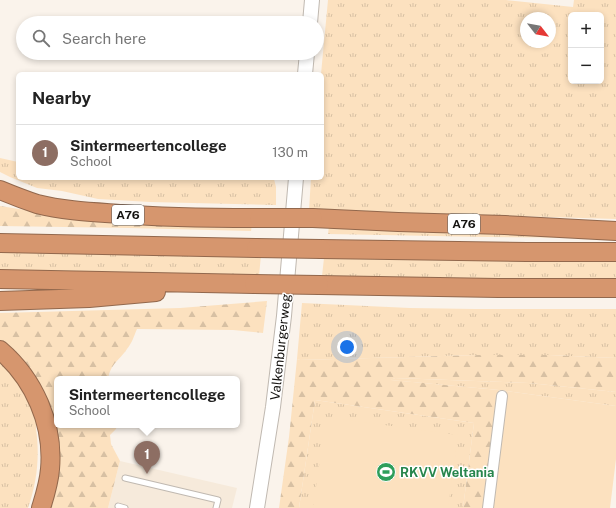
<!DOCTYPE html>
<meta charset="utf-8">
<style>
:root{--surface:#fff;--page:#f2f2f2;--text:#222;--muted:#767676;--line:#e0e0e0;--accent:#db2777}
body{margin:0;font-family:"Public Sans",sans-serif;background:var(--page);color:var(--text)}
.controls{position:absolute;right:12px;top:12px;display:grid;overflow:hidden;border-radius:6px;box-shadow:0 2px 6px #0003}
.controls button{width:36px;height:36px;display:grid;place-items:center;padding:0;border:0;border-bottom:1px solid var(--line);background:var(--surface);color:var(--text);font:20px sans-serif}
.compass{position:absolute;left:520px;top:12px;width:36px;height:36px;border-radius:50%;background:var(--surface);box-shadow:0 2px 6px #0003;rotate:121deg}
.you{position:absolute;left:347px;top:347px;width:14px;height:14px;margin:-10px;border:3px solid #fff;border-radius:50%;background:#1a73e8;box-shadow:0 0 0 6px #1a73e833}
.badge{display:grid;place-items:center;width:26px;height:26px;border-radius:50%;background:var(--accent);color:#fff;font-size:13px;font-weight:700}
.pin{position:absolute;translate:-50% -33px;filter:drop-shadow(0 1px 2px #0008)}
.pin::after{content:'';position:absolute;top:21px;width:14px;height:12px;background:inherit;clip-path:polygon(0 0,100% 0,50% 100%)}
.popup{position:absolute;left:54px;top:376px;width:186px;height:52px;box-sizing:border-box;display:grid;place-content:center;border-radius:6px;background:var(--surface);filter:drop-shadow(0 1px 3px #0005);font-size:13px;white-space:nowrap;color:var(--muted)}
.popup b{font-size:15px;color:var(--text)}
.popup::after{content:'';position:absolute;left:50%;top:100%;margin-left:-8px;border:8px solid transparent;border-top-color:var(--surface)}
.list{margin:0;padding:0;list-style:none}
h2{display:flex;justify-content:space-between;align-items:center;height:52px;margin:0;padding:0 16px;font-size:17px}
h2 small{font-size:13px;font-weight:400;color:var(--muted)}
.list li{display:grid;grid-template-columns:26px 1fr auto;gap:12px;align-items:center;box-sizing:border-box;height:56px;padding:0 16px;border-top:1px solid var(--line)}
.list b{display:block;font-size:15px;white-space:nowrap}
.list p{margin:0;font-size:13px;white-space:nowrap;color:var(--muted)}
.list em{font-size:13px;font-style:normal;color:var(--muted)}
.icon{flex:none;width:22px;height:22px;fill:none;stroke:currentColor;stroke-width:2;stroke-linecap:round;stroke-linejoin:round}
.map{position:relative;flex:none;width:616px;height:508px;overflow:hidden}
.search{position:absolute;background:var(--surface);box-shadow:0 2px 6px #0003;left:16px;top:16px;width:308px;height:44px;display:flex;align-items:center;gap:10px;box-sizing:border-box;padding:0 14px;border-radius:22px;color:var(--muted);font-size:15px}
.panel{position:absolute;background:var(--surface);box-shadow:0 2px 6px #0003;left:16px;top:72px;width:308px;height:108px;border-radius:6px}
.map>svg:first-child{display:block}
</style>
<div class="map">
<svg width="616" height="508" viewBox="0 0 616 508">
<defs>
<pattern id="grass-tufts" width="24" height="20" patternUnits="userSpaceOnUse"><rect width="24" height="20" fill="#fce1bf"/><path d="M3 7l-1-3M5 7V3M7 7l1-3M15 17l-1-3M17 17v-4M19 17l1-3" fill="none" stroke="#d7c0a3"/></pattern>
<pattern id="forest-firs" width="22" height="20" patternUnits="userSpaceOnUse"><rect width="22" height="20" fill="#fce1bf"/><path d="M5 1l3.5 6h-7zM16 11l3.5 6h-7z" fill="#d7c0a3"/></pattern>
</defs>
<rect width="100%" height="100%" fill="#faf3eb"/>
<!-- built -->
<path fill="#f6eadb" d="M120,461l117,27 -5,20h-124z"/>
<!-- grass -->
<path fill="url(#grass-tufts)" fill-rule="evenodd" d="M328,0h178l67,7 1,-7h42v219l-307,-9 2,-32h11v-104h-1zM571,15h30v66h-30zM526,18h24v24h-24z
M0,158l18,4v16h92c19,3 40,0 59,0 35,0 70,1 105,1l2,8v18l-126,-3 -52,-3 -36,-8 -25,-3 -27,-11 -10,-5z
M329,226l287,12 -129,-1 -159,-3z
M0,249l261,6 -2,21 -259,-4z
M324,258l292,1v20l-250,-1 -44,-2z
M302,303l108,5 65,1h141v49l-67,-3h-71l-178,5 -3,-1z
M0,362c14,15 27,32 34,51 2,5 2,11 2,16 4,27 1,53 -8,79h-28z
M395,378l134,5 87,9v14l-117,-16 -109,-10z
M315,400l159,23 -11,85h-164z"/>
<!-- forest -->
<path fill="url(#forest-firs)" d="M0,206l77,12 51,6 124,1 -1,6 -122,-3 -129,-2z
M267,301l-4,32 -30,-3 -96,-1c-3,7 -5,14 -10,20 -8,12 -16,14 -19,30h-51v46h60l-1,4 -6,6 1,9 9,17 -12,47h-59l1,-100 -8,-20 -13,-19 -13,-15 -16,-14v-27l180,-5z
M478,355h71l67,3v34l-87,-9 -134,-5 -4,2 108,10 -16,118h-20l11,-85 -159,-23 -16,108h-20l10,-71 8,-78 3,1z"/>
<!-- pitch -->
<path fill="#fce1bf" d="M506,391l110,15v53l-6,49h-119z
M326,417l132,18 -10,73h-135z"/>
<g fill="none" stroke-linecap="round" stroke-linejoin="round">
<defs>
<path id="lane" d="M125,478l93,22 -2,8
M118,506l7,2"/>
<path id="street" d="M488,508l14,-112"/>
<path id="secondary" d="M310,23l2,-23
M305,74l2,-21
M257,508l16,-101 11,-91 12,-138"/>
<path id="highway" d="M0,190c12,5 25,10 37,14 28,7 57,8 85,10 46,4 91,4 137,4
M313,218l85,4 107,3 111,6
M0,243l256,5
M321,249l206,3h89
M0,279l254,5
M319,285l179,3h118
M0,301l89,-3 67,-6
M0,350c34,29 54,74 50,119 -1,14 -5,26 -9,39"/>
</defs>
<!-- lane casing -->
<use href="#lane" stroke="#c0b9b1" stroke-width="7"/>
<!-- street casing -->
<use href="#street" stroke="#c0b9b1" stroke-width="12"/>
<!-- secondary casing -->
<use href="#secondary" stroke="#c0b9b1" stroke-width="16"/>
<!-- highway casing -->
<use href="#highway" stroke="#92684d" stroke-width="20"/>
<!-- lane -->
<use href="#lane" stroke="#fff" stroke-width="5"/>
<!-- street -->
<use href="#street" stroke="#fff" stroke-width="10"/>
<!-- secondary -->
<use href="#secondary" stroke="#fff" stroke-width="14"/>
<!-- highway -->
<use href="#highway" stroke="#d6966e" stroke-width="18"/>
<defs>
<path id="highway-bridge" d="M259,218h54
M256,248l65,1
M254,284l65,1"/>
</defs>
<!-- highway-bridge casing -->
<use href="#highway-bridge" stroke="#92684d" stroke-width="20" stroke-linecap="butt"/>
<!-- highway-bridge -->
<use href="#highway-bridge" stroke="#d6966e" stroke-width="18"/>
</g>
<!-- icons -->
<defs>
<symbol id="stadium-disc" viewBox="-11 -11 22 22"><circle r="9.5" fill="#2e9e5b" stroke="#fff"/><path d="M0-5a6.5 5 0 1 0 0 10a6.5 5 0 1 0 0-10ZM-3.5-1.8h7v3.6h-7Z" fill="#fff"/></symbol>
</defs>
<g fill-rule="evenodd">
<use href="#stadium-disc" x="375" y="461" width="22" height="22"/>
</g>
<g text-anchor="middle" stroke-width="3" stroke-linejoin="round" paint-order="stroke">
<!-- shield labels -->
<g fill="#fff" stroke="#5a5957" stroke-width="1">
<rect x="112" y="205" width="32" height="20" rx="3"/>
<rect x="448" y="214" width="32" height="20" rx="3"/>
</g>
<g font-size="12" font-weight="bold" fill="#14120f">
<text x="128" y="219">A76</text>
<text x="464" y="228">A76</text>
</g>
<!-- street labels -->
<g font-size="13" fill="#14120f" stroke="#fff">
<text transform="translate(280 347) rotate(-84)" y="5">Valkenburgerweg</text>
</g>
<!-- leisure labels -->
<g font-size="13" font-weight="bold" fill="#27864d" stroke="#fff" text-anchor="start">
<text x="400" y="477">RKVV Weltania</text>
</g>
</g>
</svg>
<div class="controls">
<button>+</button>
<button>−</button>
</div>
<svg class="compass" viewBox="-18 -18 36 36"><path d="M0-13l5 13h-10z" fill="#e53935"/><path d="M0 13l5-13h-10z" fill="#767676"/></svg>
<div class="you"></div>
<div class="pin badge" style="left:147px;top:474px;background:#8d6e63">1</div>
<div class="popup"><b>Sintermeertencollege</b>School</div>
<div class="search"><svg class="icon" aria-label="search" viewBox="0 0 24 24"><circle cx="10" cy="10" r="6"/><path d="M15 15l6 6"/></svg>Search here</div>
<section class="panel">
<h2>Nearby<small></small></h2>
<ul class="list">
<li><span class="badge" style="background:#8d6e63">1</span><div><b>Sintermeertencollege</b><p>School</p></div><em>130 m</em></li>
</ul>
</section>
</div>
